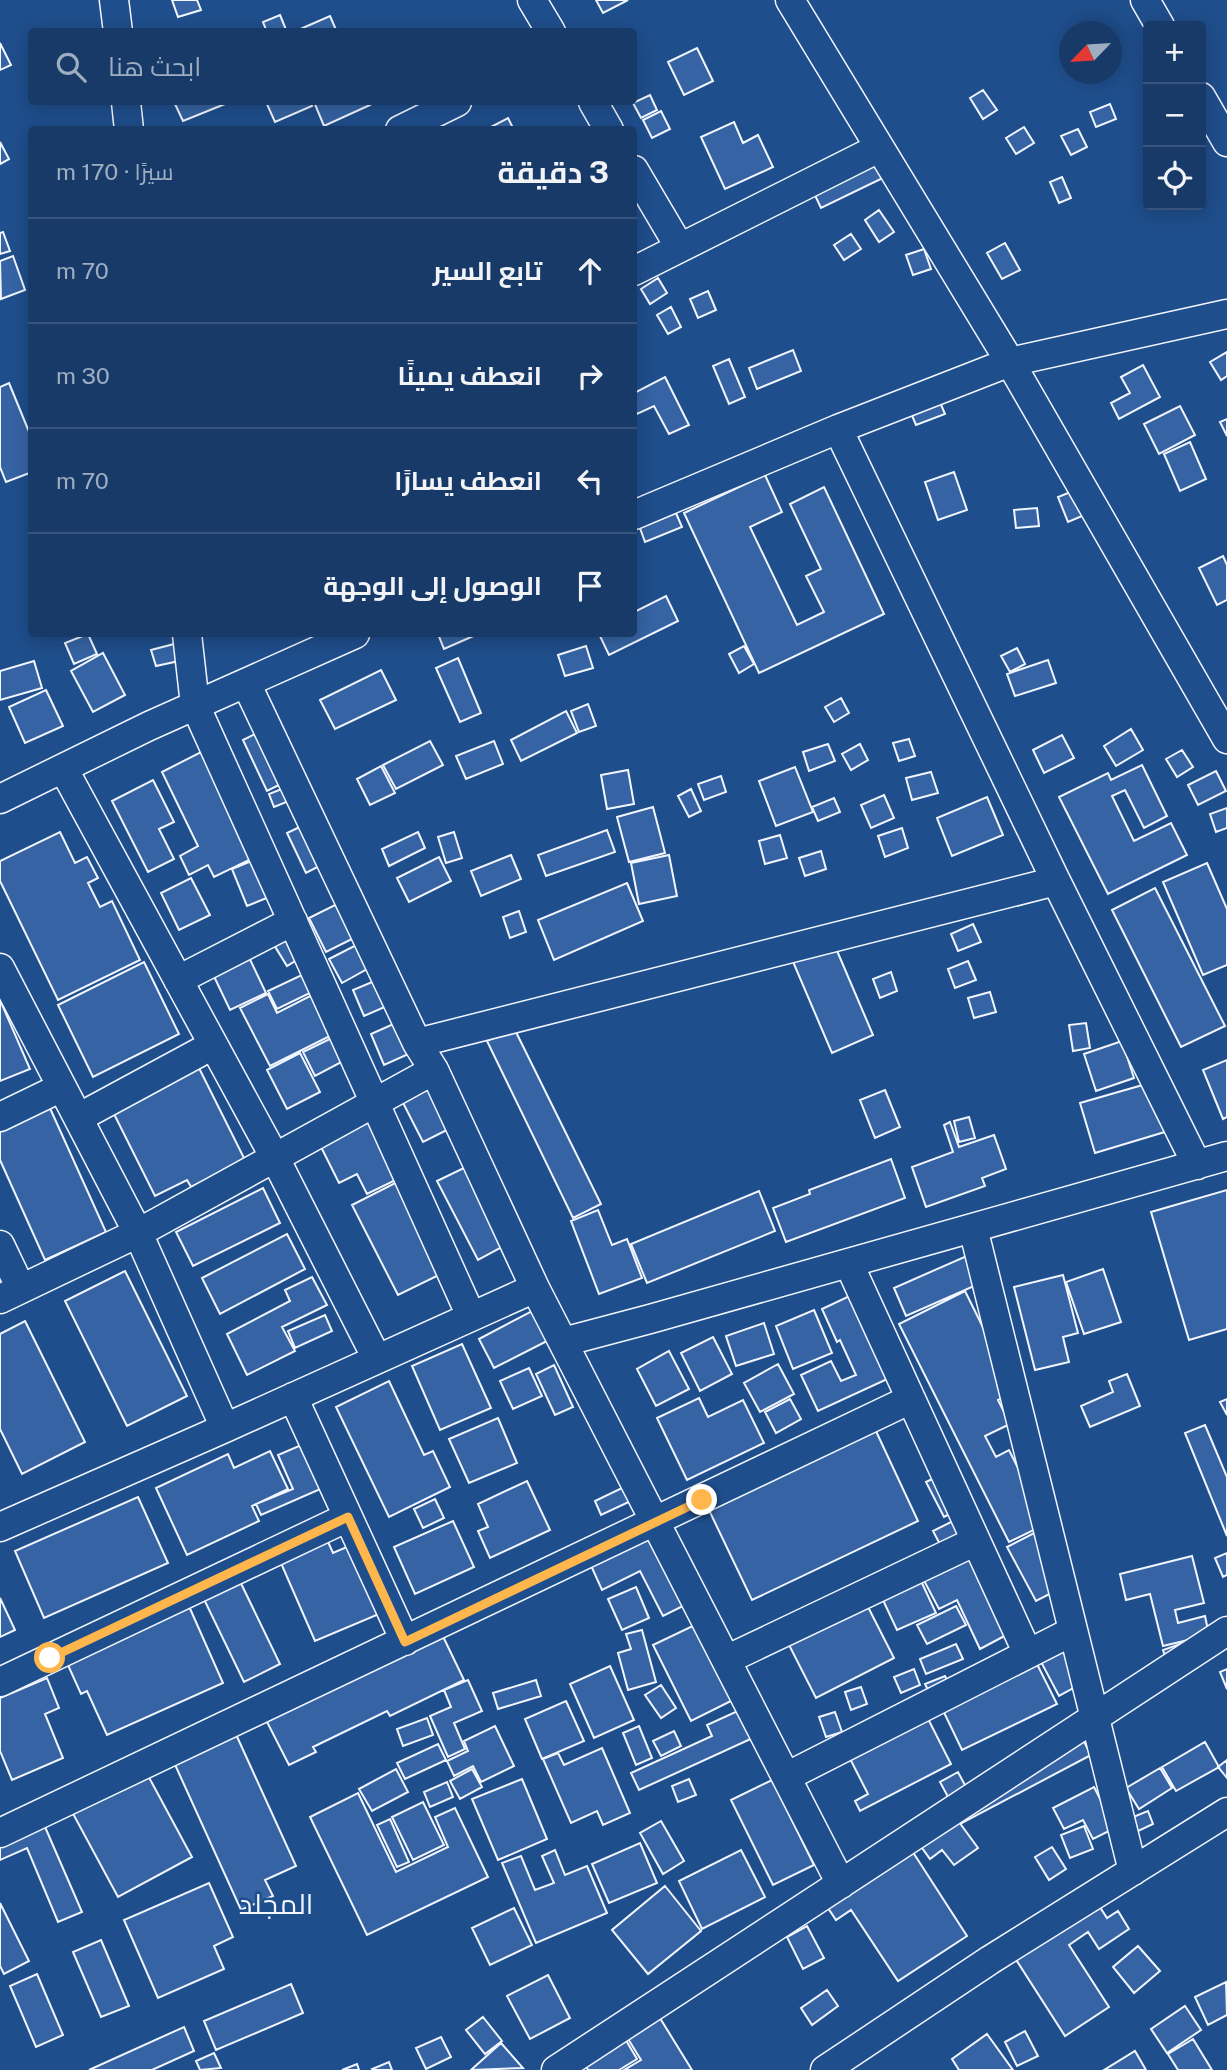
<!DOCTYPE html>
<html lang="ar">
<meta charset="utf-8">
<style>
:root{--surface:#173a69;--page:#244571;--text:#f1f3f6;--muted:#9eadc0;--line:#36547d}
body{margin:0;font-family:"Public Sans",Cairo,sans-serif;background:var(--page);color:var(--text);direction:rtl}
.controls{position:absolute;right:21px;top:21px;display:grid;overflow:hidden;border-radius:7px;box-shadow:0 4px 18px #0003}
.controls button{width:63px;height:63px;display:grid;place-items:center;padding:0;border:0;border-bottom:2px solid var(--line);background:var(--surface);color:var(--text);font:35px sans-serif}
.compass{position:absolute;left:1059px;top:21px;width:63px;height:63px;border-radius:50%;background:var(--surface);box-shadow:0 4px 18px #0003;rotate:245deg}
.stop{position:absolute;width:21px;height:21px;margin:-16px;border:5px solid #ffb74d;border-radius:50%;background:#fff}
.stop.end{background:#ffb74d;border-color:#fff;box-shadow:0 2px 7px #0008}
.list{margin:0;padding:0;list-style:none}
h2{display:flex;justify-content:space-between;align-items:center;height:91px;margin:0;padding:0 28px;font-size:30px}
h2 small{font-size:23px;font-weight:400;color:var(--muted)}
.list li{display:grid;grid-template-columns:46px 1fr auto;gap:21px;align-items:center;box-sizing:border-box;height:105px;padding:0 28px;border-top:2px solid var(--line)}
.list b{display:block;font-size:26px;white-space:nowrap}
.list em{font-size:23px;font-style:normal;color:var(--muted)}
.icon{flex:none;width:38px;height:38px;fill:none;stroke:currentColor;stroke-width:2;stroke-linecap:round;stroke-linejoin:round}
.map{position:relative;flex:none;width:1227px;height:2070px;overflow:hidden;direction:ltr}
.search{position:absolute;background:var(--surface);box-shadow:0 4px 18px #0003;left:28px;top:28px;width:609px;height:77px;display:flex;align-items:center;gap:18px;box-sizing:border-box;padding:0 24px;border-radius:7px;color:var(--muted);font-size:26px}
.panel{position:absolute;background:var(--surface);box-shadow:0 4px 18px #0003;left:28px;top:126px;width:609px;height:511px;border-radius:7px;direction:rtl}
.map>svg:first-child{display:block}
</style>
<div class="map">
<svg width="1227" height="2070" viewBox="0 0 1227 2070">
<rect width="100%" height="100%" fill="#1f4e8c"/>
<!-- building -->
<path fill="#3563a3" stroke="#f2f6ff" stroke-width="2" d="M172,0h25l4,10 -23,7z
M596,0h32l-25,13z
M280,15l7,17h-20l-4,-10z
M330,16l7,16h-38l-1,-2z
M0,43l11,22 -11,5z
M697,48l16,33 -29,14 -16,-33z
M983,90l14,20 -14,9 -13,-21z
M650,95l7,15 -16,8 -8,-15z
M174,102h56l-47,19z
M266,102h44l2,4 -37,16z
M314,102h54l2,3 -46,21z
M1110,104l6,15 -20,8 -6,-15z
M661,111l9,18 -18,9 -9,-18z
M508,118l6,12h-26l-1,-1z
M734,122l9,21 15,-8 15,32 -48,22 -24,-52z
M1024,127l10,16 -18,11 -10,-16z
M1078,129l9,18 -16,8 -10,-19z
M0,142l9,17 -9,5z
M881,158l8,17 -68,33 -8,-17z
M1062,177l9,21 -12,5 -9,-21z
M879,210l15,22 -15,10 -14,-22z
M3,232l7,19 -10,3v-21z
M851,234l10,15 -17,11 -10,-15z
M1005,243l15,27 -18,9 -15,-26z
M924,249l7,20 -18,6 -7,-20z
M13,256l12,34 -24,9 -1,-38z
M658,278l9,15 -17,11 -9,-15z
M708,291l8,19 -18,8 -8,-19z
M671,307l10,20 -13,7 -11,-19z
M793,350l8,21 -44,18 -8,-21z
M1227,352v24l-6,4 -11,-18z
M729,359l16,38 -16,7 -16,-38z
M1143,365l17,32 -41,22 -8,-16 19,-10 -9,-16z
M665,377l24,48 -20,9 -15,-28 -17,8 -3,-7v-14z
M9,383l23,56v33l-26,10 -6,-15v-80z
M937,395l8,19 -29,11 -8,-19z
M1180,406l15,29 -36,19 -15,-30z
M1227,419v17l-7,-14z
M1190,442l16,37 -26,12 -16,-37z
M954,472l13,38 -29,10 -13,-38z
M765,475l17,37 -32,15 47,98 27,-13 -18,-36 15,-7 -31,-65 34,-17 60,127 -125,59 -75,-160z
M1078,489l9,25 -19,8 -10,-25z
M1037,508l2,18 -23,2 -2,-18z
M676,513l6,14 -37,15 -5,-14z
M1223,556l4,9v35l-10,5 -18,-37z
M666,596l12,25 -69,34 -10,-21h35v-22z
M88,634l9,20 -23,10 -9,-21z
M438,634h40l-34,15z
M174,644l5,17 -23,5 -5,-16z
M586,646l7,22 -28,8 -7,-21z
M744,646l10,18 -15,9 -10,-19z
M1017,648l8,16 -15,8 -9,-16z
M103,653l22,42 -32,17 -22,-41z
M458,658l23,55 -21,9 -24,-54z
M1048,660l8,23 -41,13 -8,-22z
M34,661l8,27 -42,12v-29z
M381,670l15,30 -61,29 -15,-29z
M46,690l17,36 -38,17 -16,-36z
M841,698l8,15 -15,9 -9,-15z
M588,704l8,22 -17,6 -8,-21z
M566,711l11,22 -56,28 -10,-21z
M265,729l24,51 -22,11 -24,-51z
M1131,729l12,21 -27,16 -12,-20z
M1062,735l12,23 -30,15 -11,-23z
M909,739l6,17 -16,5 -6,-18z
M430,741l13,24 -47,24 -13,-24z
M494,741l9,23 -37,15 -10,-23z
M828,744l7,17 -26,10 -6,-19z
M860,744l8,16 -17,10 -9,-16z
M205,750l52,106 -43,21 -6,-12 -19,10 -9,-19 18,-10 -36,-74z
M1182,750l11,17 -16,10 -11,-18z
M1142,765l25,51 -23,12 -19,-38 -13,6 22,45 37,-18 16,32 -79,39 -49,-97 49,-24 3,7z
M381,766l14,27 -25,12 -13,-26z
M795,767l18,45 -37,14 -17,-45z
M628,770l6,34 -27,5 -6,-34z
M1216,771l10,20 -28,14 -10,-20z
M931,772l7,21 -26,7 -6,-22z
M721,776l5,16 -22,8 -6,-16z
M153,780l21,42 -15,7 15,30 -26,13 -36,-71z
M294,784l5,13 -25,10 -5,-13z
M691,789l10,22 -12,6 -11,-21z
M884,795l10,23 -23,10 -10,-23z
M987,797l16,38 -51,21 -15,-38z
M834,798l6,14 -22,9 -6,-14z
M653,807l12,46 -36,9 -12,-45z
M1227,808v20l-11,4 -6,-18z
M312,821l19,39 -25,13 -19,-40z
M902,828l6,20 -23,9 -7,-21z
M607,830l8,22 -69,24 -8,-21z
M60,832l15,31 12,-6 11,21 -10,5 12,24 12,-6 28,59 -82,40 -58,-119v-20z
M418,832l7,16 -36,18 -7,-17z
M454,832l8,26 -16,5 -8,-26z
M780,835l7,23 -22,6 -6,-23z
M821,851l5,18 -21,7 -6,-18z
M269,854l15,37 -37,15 -15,-37z
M511,855l10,24 -40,17 -10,-25z
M669,855l8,41 -38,8 -8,-41z
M439,857l12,24 -42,21 -12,-24z
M1207,863l20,46v56l-24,10 -40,-93z
M191,878l19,37 -31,15 -18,-37z
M627,883l16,38 -89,39 -16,-40z
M1155,888l70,138 -44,21 -69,-137z
M343,901l17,34 -34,17 -17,-34z
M519,911l7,21 -16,6 -7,-21z
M973,924l8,18 -23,9 -7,-17z
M285,932l15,26 -13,8 -16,-26z
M829,932l44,103 -41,18 -44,-103z
M364,941l12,23 -34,19 -13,-24z
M245,949l21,44 -36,17 -21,-44z
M968,961l8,19 -21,8 -7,-19z
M144,962l35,72 -86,43 -35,-72z
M891,972l6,19 -17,7 -7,-19z
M306,973l8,18 -37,18 -9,-18z
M384,977l10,26 -30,13 -11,-26z
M318,992l20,40 -68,34 -30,-58 28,-14 9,19z
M990,992l6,20 -22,6 -6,-20z
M0,1000l30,69 -30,12z
M400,1021l13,31 -29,13 -13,-31z
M1086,1023l4,25 -17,3 -4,-26z
M514,1028l87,176 -28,14 -86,-177z
M338,1035l11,23 -34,18 -12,-24z
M1122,1041l12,37 -38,13 -12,-37z
M300,1053l20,39 -33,17 -20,-39z
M195,1060l50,100 -54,27 -4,-7 -32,16 -46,-92z
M1227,1060v57l-4,2 -20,-49z
M432,1080l23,46 -32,16 -23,-45z
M1153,1082l15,49 -73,22 -15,-50z
M885,1090l15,37 -25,11 -15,-38z
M378,1105l34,67 -45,22 -10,-20 -18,9 -23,-46z
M49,1106l57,126 -61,28 -45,-100v-32z
M969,1117l6,21 -16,4 -5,-21z
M950,1122l9,25 35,-12 12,34 -24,9 3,8 -59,21 -14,-40 41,-15 -9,-27z
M891,1159l14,39 -119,44 -13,-34 37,-14 -1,-4z
M470,1165l41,77 -33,18 -41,-79z
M403,1179l46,91 -51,25 -46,-90z
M263,1188l17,35 -87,43 -17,-34z
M1227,1190v139l-38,11 -38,-128z
M759,1191l16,40 -128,52 -16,-39z
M598,1210l14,35 15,-6 15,39 -43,16 -28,-73z
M287,1234l18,35 -85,45 -18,-36z
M969,1255l12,28 -75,33 -12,-28z
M1103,1269l18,53 -37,12 -18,-52z
M125,1271l62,125 -60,30 -62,-125z
M1063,1275l15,58 -15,4 6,25 -34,8 -21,-83z
M312,1277l15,28 -45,22 13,24 -48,24 -20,-41 63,-33 -5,-11z
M965,1291l50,101 -17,8 12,24 -25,12 11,21 13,-7 37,74 -37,18 -110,-218z
M858,1292l38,83 -78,36 -17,-36 30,-14 10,20 15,-6 -16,-35 -3,2 -15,-33z
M534,1310l15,30 -55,28 -15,-29z
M814,1310l18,43 -39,16 -17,-43z
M325,1315l7,16 -37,17 -7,-17z
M25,1321l60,121 -63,32 -22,-45v-95z
M764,1323l10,31 -38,12 -10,-30z
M713,1337l19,37 -32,17 -19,-38z
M462,1344l29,64 -51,22 -28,-64z
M669,1351l20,38 -33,17 -19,-37z
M778,1364l16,30 -34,18 -16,-29z
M554,1365l19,42 -18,8 -19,-41z
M529,1368l13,28 -29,13 -13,-28z
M1127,1374l13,32 -50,21 -9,-21 32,-14 -4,-11z
M389,1381l35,74 9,-4 17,36 -61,30 -53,-110z
M699,1398l9,19 35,-17 21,43 -77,37 -30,-62z
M790,1399l11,20 -25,14 -11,-21z
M1227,1399v16l-7,-13z
M498,1418l19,45 -48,20 -20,-44z
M1205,1425l22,52v59l-42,-103z
M875,1429l43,92 -166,79 -44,-92z
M306,1443l19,44 -64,28 -5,-11 37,-15 -15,-34z
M270,1451l18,38 -36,17 7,15 -72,34 -31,-67 72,-34 6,14z
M942,1474l18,35 -16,8 -18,-35z
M527,1481l23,49 -60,28 -12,-27 10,-4 -10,-23z
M626,1486l7,14 -32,15 -6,-14z
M138,1497l30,66 -124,55 -29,-67z
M435,1499l9,19 -21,10 -9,-19z
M961,1517l10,19 -28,14 -10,-19z
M453,1521l21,46 -59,27 -21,-47z
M646,1530l37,76 -20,10 -23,-45 -38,19 -14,-31z
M1040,1530l29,54 -33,17 -29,-54z
M324,1533l9,20 16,-7 30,68 -64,27 -38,-87z
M971,1549l41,83 -32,17 -23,-49 -18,9 -18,-34z
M1227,1553v22l-4,2 -8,-19z
M1192,1556l12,47 -29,7 3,13 27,-7 4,19 -46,11 -13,-52 -24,6 -6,-26z
M235,1571l45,93 -36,18 -45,-93z
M921,1581l15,32 -39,17 -15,-32z
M636,1587l13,31 -27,12 -14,-31z
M184,1595l39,88 -116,52 -20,-44 -6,3 -14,-31z
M0,1598l15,32 -15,7z
M865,1601l29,57 -78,40 -29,-57z
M956,1606l10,19 -39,19 -10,-19z
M701,1622l38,75 -48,24 -38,-76z
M438,1626l26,54 -74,36 -3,-5 -74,36 3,5 -27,13 -23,-45z
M642,1630l14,52 -28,8 -10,-37 13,-4 -5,-15z
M1030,1641l52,5 -1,38 -22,12z
M1183,1643l5,14 -20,7 -5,-14z
M956,1644l7,15 -37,15 -6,-15z
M1032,1654l25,50 -95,46 -24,-50z
M610,1666l24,54 -40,18 -24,-54z
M914,1669l6,16 -19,8 -7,-16z
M1227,1669v20l-7,-17z
M945,1676l7,14 -20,8 -7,-14z
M47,1678l12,30 -14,6 18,44 -51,22 -12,-29v-53z
M468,1680l14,31 -28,12 11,26 -17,8 -18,-41 21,-9 -7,-17z
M536,1680l5,16 -43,13 -5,-16z
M661,1685l15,23 -15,10 -16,-23z
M861,1687l6,17 -16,6 -6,-18z
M566,1701l18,40 -42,18 -17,-40z
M920,1703l31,61 -91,47 -5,-10 13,-7 -26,-51z
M742,1709l13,28 -116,53 -8,-17 81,-37 -5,-11z
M835,1712l7,20 -16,5 -7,-20z
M427,1718l6,17 -30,11 -6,-17z
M495,1726l19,40 -33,16 -8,-16 -19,10 -7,-15 21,-10 -4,-10z
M639,1726l13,32 -16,7 -13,-32z
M234,1730l62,136 -31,14 8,16 -32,14 -69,-152z
M1078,1730l13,25 -129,68 -22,-41 18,-10 9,17z
M674,1731l7,15 -20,10 -8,-15z
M1205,1742l14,25 -43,24 -14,-24z
M438,1744l8,16 -41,19 -8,-16z
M602,1748l28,65 -27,12 -6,-14 -26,12 -28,-64 15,-6 6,12z
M1227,1760v18l-9,-11z
M1160,1768l12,20 -33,21 -13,-21z
M396,1769l12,23 -36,19 -13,-22z
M472,1769l10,18 -22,12 -10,-18z
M145,1770l47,87 -74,40 -47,-87z
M522,1779l25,60 -49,21 -26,-61z
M689,1779l7,16 -18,7 -6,-16z
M772,1780l42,85 -41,20 -42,-85z
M447,1782l6,15 -23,10 -6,-15z
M1094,1787l21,41 -22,11 -10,-19 -19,9 -11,-21z
M358,1793l38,79 52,-25 -13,-30 20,-9 33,69 -121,58 -57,-118z
M423,1802l21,43 -31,15 -21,-43z
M948,1807l30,41 -24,17 -12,-15 -12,9 -18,-25z
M1148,1811l5,13 -19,9 -6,-14z
M390,1819l19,43 -12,5 -20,-42z
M42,1820l40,92 -24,10 -31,-74 -27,12v-22z
M661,1821l23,40 -21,13 -23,-41z
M1084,1826l9,23 -23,9 -9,-23z
M640,1843l17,40 -48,20 -17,-39z
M907,1843l60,93 -69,45 -47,-71 -15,10 -14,-21z
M1052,1847l14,22 -17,11 -14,-23z
M555,1850l10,25 22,-9 20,47 -71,30 -34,-80 19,-7 14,34 19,-7 -12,-27z
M741,1850l24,47 -63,32 -23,-48z
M209,1883l24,54 -19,9 10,23 -66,29 -34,-78z
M665,1886l36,45 -53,43 -36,-44z
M1087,1887l20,31 11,-7 11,18 -30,20 -11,-17 -19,13 40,62 -44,29 -61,-95z
M0,1903l29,58 -25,13 -4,-8z
M514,1908l18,37 -42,20 -18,-37z
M807,1926l17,32 -21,11 -16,-32z
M101,1940l28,66 -28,11 -28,-65z
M1138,1946l22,25 -26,22 -21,-26z
M37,1974l26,61 -27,12 -26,-61z
M548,1975l22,43 -40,21 -23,-43z
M1226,1982l1,33 -19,10 -13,-28z
M291,1984l12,29 -87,37 -12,-29z
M827,1990l11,16 -26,19 -11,-17z
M1185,2006l16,24 -34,23 -16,-24z
M655,2010l37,60h-68l17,-10 -19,-31z
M483,2017l19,24 -17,13 -19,-24z
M184,2027l10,24 -42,19h-63z
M1025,2031l13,25 -21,10 -12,-24z
M987,2034l26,36h-54l-7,-11z
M441,2037l10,20 -25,12 -10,-21z
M624,2037l13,22 -18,11h-31l-4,-8z
M1193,2039l19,31h-34l-10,-16z
M501,2043l22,25 -52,2z
M1135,2051l11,19h-42z
M214,2053l7,15 -21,2 -4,-9z
M389,2062l3,8h-19l-1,-1z
M357,2064l2,6h-17z"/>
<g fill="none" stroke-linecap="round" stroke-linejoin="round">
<defs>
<path id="minor" d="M114,0l4,32
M532,0l19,32
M790,0l220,362 217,377
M1145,0l15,26
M1201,97l26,45
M126,102l3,28
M593,102l16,28
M400,130l57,-28
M634,170l46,78
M634,271l245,-123
M838,429l218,452
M634,515l204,-86 172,-67 217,-48
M187,634l8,71 276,611
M246,683l171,360 17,27 101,218 306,596
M63,768l212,390 102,201
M0,799l149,-73 206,-92
M0,968l138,265 87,195
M178,980l115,-59
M417,1043l639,-162 141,284
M0,1117l62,-30
M78,1118l135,-73
M973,1228l160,643
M0,1245l21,44
M849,1264l179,390
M0,1299l138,-66 296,-163
M563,1342l87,-23 577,-163
M293,1397l112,244
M0,1527l225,-99 310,-140
M726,1660l250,-119
M0,1682l348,-165
M786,1777l287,-146
M0,1833l911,-434
M556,2070l671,-439
M825,2070l165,-110 237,-148"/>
</defs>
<!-- minor casing -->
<use href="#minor" stroke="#f2f6ff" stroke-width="31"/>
<!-- minor -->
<use href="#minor" stroke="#1f4e8c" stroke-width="28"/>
</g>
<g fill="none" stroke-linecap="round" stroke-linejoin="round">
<!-- route -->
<path stroke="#ffb74d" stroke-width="9" d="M50,1658l298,-141 57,125 297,-142"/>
</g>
<g text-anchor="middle" stroke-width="5" stroke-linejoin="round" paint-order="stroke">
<!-- quarter labels -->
<g font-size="28" fill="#f2f6ff" stroke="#1f4e8c">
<text x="276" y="1914">المجلد</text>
</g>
</g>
</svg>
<div class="controls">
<button>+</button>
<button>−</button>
<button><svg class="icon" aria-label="locate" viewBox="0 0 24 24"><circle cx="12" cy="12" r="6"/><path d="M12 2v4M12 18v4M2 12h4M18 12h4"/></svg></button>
</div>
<svg class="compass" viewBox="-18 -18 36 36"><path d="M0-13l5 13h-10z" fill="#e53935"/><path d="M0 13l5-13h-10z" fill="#9eadc0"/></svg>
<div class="stop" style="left:50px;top:1658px"></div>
<div class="stop end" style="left:702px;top:1500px"></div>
<div class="search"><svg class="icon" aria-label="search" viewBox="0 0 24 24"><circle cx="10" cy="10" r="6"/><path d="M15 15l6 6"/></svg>ابحث هنا</div>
<section class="panel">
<h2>3 دقيقة<small>سيرًا · 170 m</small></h2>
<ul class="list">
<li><svg class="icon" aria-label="ahead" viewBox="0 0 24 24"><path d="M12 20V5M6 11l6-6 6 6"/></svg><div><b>تابع السير</b></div><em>70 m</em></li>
<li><svg class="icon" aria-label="right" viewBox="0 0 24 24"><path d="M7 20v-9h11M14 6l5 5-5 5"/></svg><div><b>انعطف يمينًا</b></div><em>30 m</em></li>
<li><svg class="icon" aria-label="left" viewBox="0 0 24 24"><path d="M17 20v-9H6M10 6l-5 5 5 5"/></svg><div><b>انعطف يسارًا</b></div><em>70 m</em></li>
<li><svg class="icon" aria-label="arrive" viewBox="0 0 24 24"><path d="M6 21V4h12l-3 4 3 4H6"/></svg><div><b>الوصول إلى الوجهة</b></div></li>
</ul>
</section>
</div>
